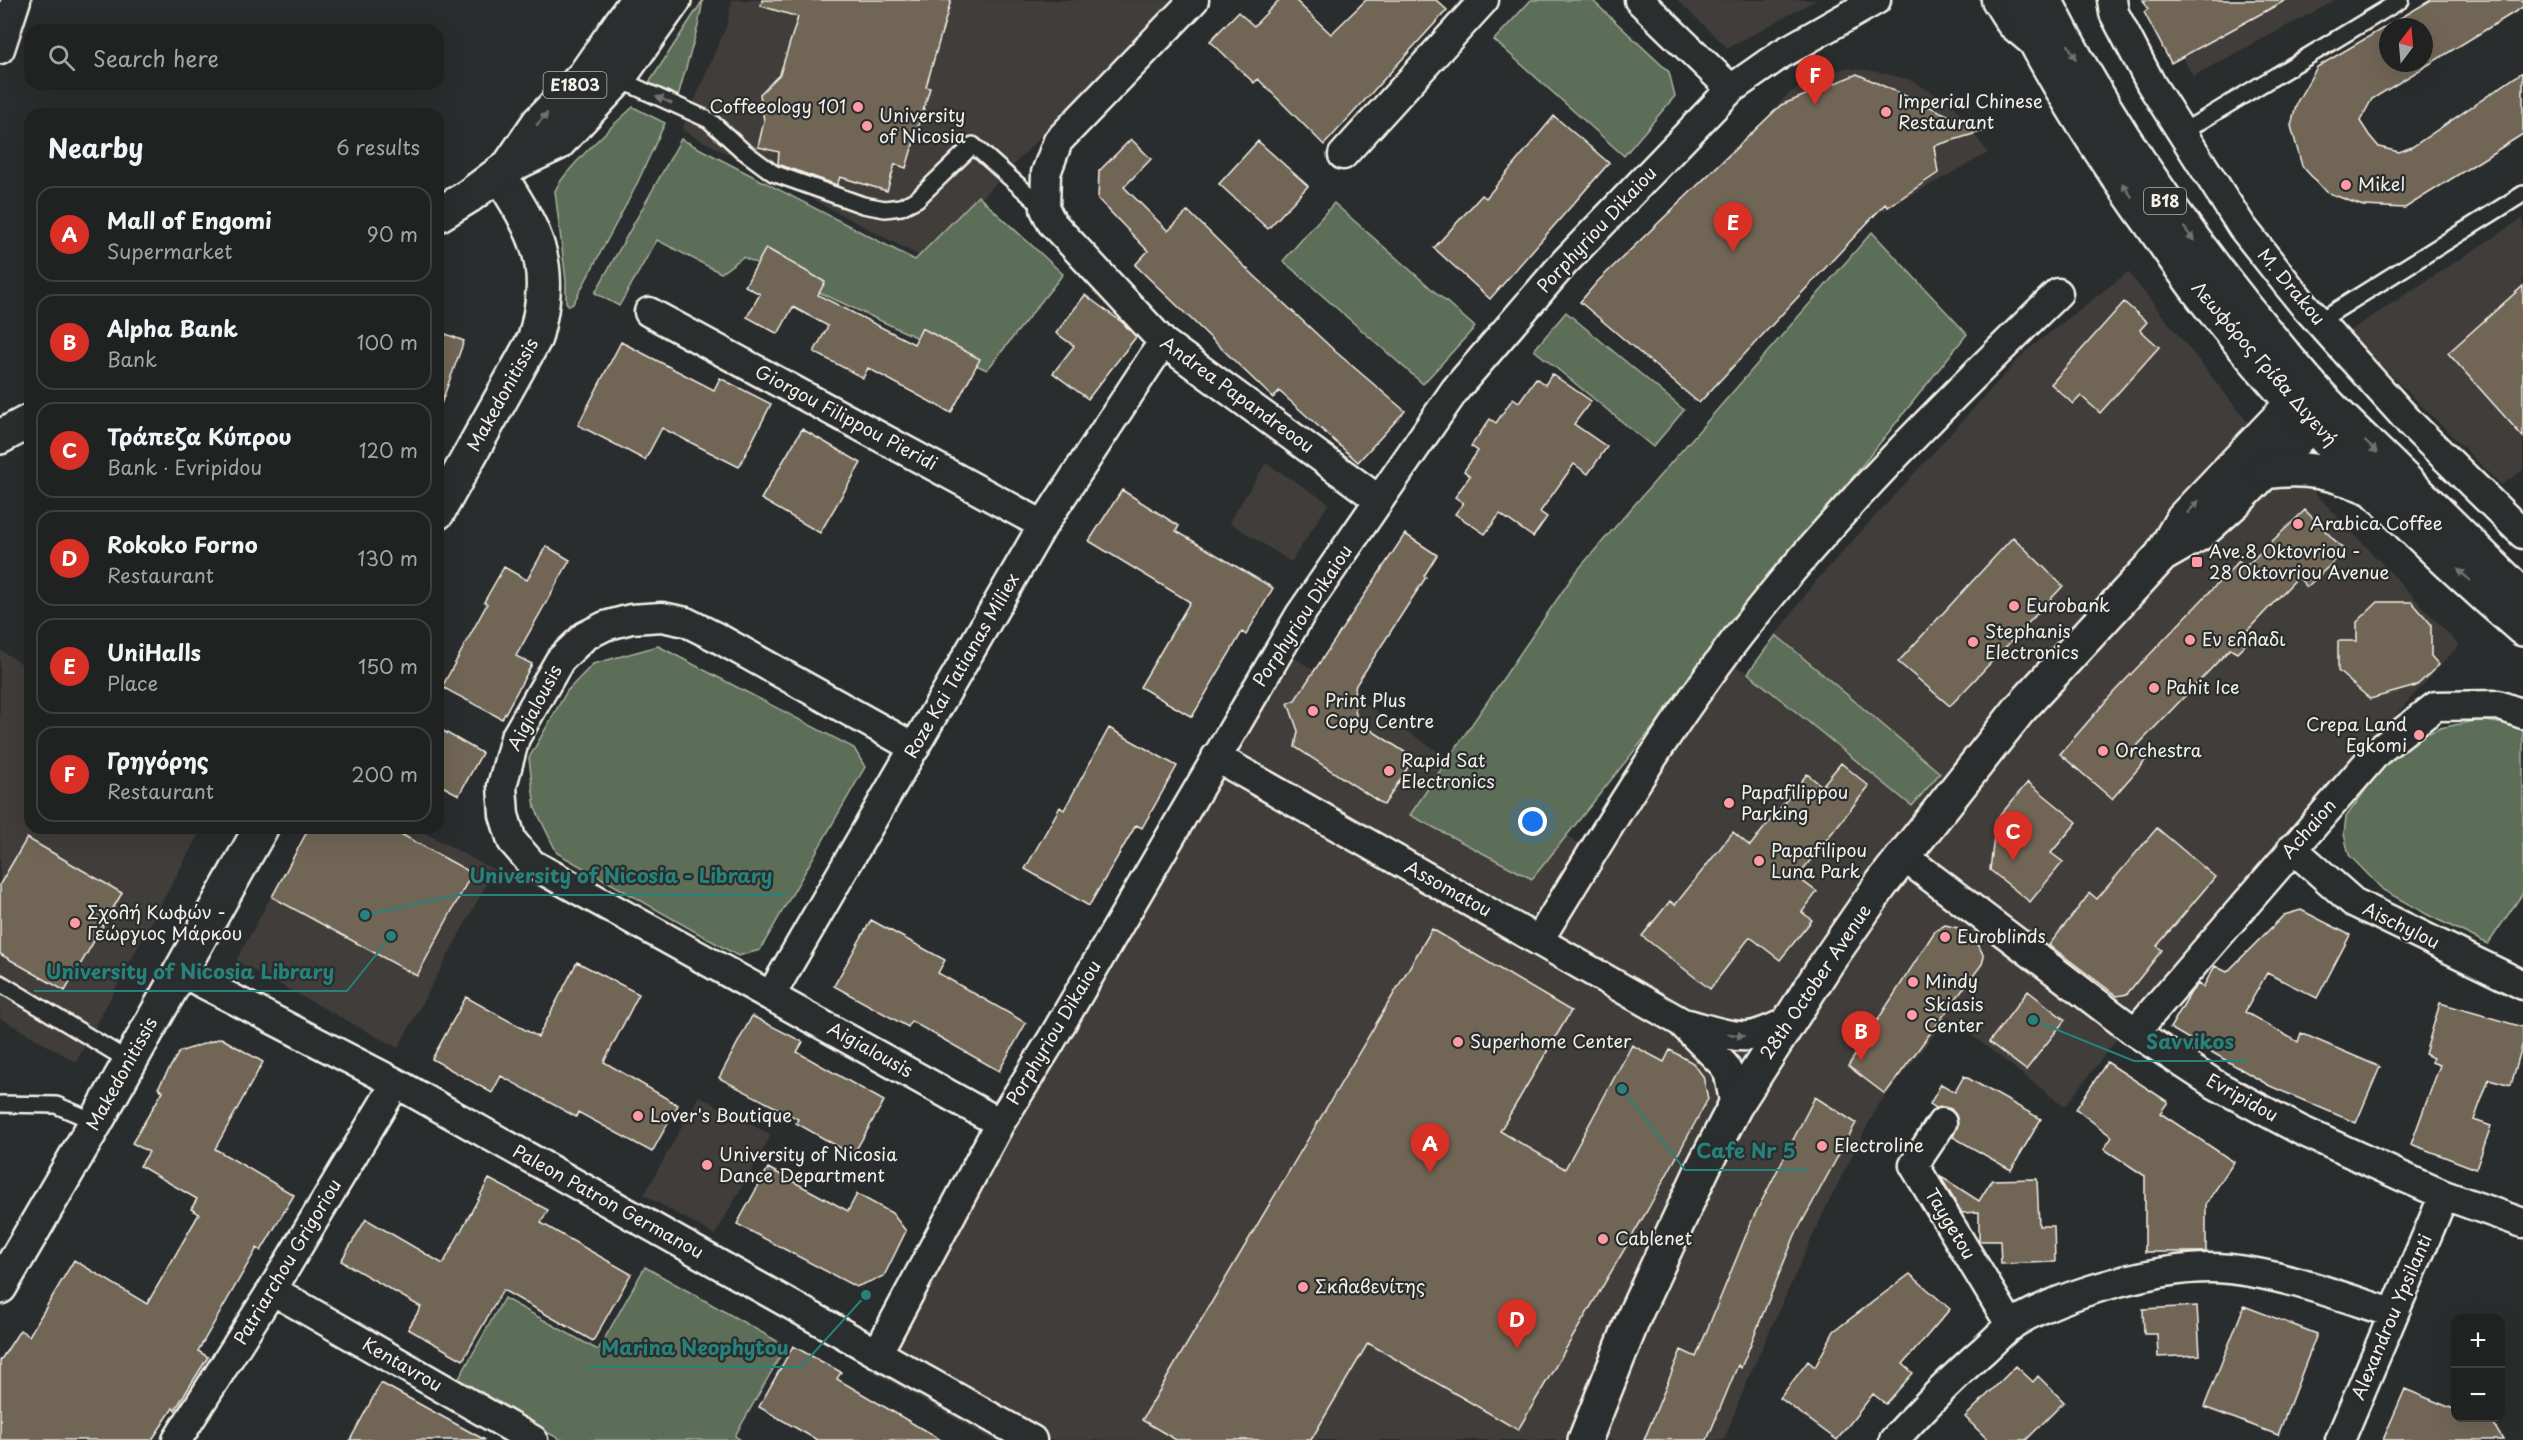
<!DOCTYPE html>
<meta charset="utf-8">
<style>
:root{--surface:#202222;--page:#2d2f2f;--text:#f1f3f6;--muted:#a2a4a5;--line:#3d3f40;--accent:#d93025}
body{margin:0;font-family:"Playpen Sans",sans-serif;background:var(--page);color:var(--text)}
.controls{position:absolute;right:18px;bottom:18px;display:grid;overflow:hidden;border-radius:12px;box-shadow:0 6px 24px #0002}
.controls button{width:54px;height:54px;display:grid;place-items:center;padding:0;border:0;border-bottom:2px solid var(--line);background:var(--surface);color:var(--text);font:30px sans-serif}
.compass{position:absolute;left:2379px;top:18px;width:54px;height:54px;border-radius:50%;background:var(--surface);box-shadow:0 6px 24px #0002;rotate:16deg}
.you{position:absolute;left:1533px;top:822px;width:21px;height:21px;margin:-15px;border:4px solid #fff;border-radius:50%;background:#1a73e8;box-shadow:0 0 0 9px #1a73e833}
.badge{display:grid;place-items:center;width:39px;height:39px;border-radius:50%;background:var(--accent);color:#fff;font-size:20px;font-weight:700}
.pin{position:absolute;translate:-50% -50px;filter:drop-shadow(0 2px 3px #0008)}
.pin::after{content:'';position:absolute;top:32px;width:21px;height:18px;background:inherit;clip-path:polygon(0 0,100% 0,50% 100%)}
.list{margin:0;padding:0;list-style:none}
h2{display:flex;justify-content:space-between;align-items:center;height:78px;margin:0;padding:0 24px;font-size:26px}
h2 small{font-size:20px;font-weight:400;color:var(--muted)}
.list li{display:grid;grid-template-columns:39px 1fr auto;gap:18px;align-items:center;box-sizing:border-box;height:96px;margin:0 12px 12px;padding:0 12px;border:2px solid var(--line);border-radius:18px}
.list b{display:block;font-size:22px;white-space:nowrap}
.list p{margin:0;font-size:20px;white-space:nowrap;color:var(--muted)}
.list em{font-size:20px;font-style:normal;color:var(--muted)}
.icon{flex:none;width:33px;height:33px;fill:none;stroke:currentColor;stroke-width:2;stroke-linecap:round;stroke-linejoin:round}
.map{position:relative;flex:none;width:2523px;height:1440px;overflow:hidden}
.search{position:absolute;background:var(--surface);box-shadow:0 6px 24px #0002;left:24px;top:24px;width:420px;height:66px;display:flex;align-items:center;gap:15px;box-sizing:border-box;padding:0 21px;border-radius:18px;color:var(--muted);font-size:22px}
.panel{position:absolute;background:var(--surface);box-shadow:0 6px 24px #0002;left:24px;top:108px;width:420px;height:726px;border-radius:18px}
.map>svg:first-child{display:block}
</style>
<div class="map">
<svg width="2523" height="1440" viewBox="0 0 2523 1440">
<rect width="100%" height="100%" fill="#2a2d2e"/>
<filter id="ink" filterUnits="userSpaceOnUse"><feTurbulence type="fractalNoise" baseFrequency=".0167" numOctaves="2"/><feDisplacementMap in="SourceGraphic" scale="12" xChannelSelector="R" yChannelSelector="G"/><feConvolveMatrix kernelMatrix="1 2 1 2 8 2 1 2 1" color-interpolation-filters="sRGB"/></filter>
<g filter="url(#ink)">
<!-- built -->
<path fill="#3f3e3a" d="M732,0h439l-187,196 -57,64 -245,-130 45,-106z
M1677,0h139l-88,48z
M2151,0h185l-143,76z
M1844,68l29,3 35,8 45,25 35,49 -111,61 -103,-105 15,-16z
M2523,218v252l-22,15 -153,-153z
M2128,272l119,149 212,224 -269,297 -125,165 -117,-90 -71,90 -52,102 -75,165 -26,66h-732l-124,-71 136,-243 291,-468 288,188 131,-189 34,15 68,-91 209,-229z
M1266,463l63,40 -38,59 -62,-40z
M0,650l30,19v159h172l-126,234 -76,-44z
M308,828h108l78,42 -96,178 -162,-87z
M699,1096l72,39 -56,100 -71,-40z"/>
<!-- green -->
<path fill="#5d6e58" stroke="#a8b0a0" stroke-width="1.5" d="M703,0l-5,26 -20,70 -29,-13z
M1531,0h61l77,72 6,24 -51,60 -130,-116z
M633,107l32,16 -31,67 -61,114 -4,2 -3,-4v-21l-11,-90c8,-20 60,-68 78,-84z
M681,139l234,121 63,-64 85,78 -76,96 -244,-113 -22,16 -64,-33 -38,66 -24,-13z
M1334,203l141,124 -52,57 -140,-123z
M1872,232l95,102 -435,545 -122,-64 165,-242z
M1566,312l118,98 -31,37 -119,-97z
M1776,635l164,138 -28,33 -164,-133z
M658,646l196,102 11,19 -105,183 -22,6 -181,-103 -22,-45 -6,-50 38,-67 26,-27z
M2479,720l39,6 5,3v164l-35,51 -58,-28 -47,-26 -34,-35 -5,-21 2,-17 26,-36 30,-36 38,-17z
M645,1267l141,79 -51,90 6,4h-180l-104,-58 47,-84 94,52z"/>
<!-- building -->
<path fill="#716657" stroke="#f4f1e8" stroke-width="1.5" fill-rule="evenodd" d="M762,0h189l-25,87 4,1 -24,80 -11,-4 -8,27 -47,-14 -3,8 -59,-21 1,-12 -21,-5 6,-26 -4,-27 20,-20 18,-57 -37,-11z
M1279,0h16l36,34 35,-34h70l11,10 -123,135 -66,-66 -4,4 -44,-42 28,-29 16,14z
M2143,0h143l-115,63 -27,-51 4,-3z
M2431,0h92v7l-151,92 -12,22 9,14 10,12 20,5 13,-5 111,-75v62l-118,74 -42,-2 -37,-14 -24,-26 -11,-40 6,-24 20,-35zM2388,27h36v36h-36z
M1857,74l126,57 -49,15 4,27 -50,34 -3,-3 -186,199 -119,-101 18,-21 183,-176z
M1554,116l55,47 -119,136 -56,-51 48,-53 4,3z
M1131,139l20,20 -27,28 44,44 20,-20 55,54 93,87 69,59 -47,51 -79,-71 -6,7 -138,-133 13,-14 -50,-52 1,-28z
M1258,141l50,45 -40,43 -49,-45z
M766,248l59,34 -7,13 96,49 8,-16 58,31 -29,54 -83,-45 -5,10 -49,-26 14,-26 -35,-19 -15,27 -31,-17 13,-23 -15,-8z
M2523,286v151l-75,-84z
M1085,295l38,28 13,14 -48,62 -35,-26 21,-27 -18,-13z
M2124,302l23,20 -7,8 19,17 -59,66 -19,-17 -8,8 -22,-20z
M438,331l26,10 -23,63h-3z
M621,342l93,48 6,-12 51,26 -32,63 -77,-39 -17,32 -67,-35z
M1552,374l39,27 -17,23 33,23 -19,27 -14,-10 -34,48 7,5 -14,20 -33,-23 -15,20 -30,-20 8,-11 -8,-6 15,-21 -6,-5 14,-20 -7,-5 19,-27 6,4 17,-25 6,4 17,-24 9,7z
M802,429l59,34 -41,70 -59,-34z
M1122,490l57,36 -3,5 97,57 -27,47 -4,-3 -50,85 -52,-30 50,-85 -101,-61z
M2305,510l40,41 -38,36 -9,-10 -53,56 2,10 -10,10 -7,-4 -93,97 12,10 -37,43 -52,-45 53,-61 126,-132 6,6z
M1405,534l32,21 -13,21 2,1 -70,108 -3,12 4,24 57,37 -30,47 -89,-58 3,-16 -10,-28 7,-3z
M2013,537l50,49 -113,120 -52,-44z
M546,546l24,14 -54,96 16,8 -30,55 -60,-32 45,-83 -3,-2 20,-35 23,13z
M2378,602h34l19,22v32l8,9 -23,21 -46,13 -32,-28v-30h19v-19z
M438,728l44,25 -23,42 -21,-11z
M1109,728l68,38 -35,62 -6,-3 -47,81 -64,-37 35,-62 4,3z
M1841,763l28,23 -72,91 20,15 -15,20 10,8 -32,40 -30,-23 -40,52 -68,-53 28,-35 5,4 58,-73 17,14 57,-72 15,12z
M2028,782l49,40 -26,31 12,9 -33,40 -40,-32 6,-50z
M309,828h81l82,45 -55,103 -145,-79z
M2157,828l58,49 -58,69 5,4 -35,44 -10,2 -68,-51 41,-52 7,6z
M27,838l95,55 -57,98 -65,-37v-70z
M2301,910l49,25 -33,63 -50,-25 -22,39 53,30 3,-9 79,34 -24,56 -86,-37 -100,-58 21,-36 7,-8 5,3 12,-21 12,6 57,-57z
M871,920l74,40 -7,13 88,50 -27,48 -88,-50 -3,6 -74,-41z
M1945,925l13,3 21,18 5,11 -2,7 -97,130 -37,-28 87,-135z
M1432,929l139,82 -71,120 65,38 67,-124 32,17 6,-12 23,13 10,13 5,23 -61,112 -129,219 -150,-87 -57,97h-135l-34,-20z
M577,962l62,32 -35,68 74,43 -26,47 -74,-40 -2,5 -75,-41 -9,17 -60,-34 34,-62 72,40z
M2028,991l37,29 -39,50 -37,-28z
M2440,1003l83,24v16l-12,42 -22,-6 -15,41 17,6 -15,43 -65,-25 29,-79 -9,-3 2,-4 -8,-4z
M752,1016l51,26 -6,10 87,49 -31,54 -57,-32 2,-4 -79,-41z
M221,1038l42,24 -48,87 79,46 -33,56 -4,-3 -59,103 10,6 -33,53 -2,-2 -21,32h-152v-79l20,-31 9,6 45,-76 73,44 52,-90 -8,-5 6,-10 -57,-33 9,-14 -17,-9 31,-52 -5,-3 21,-36z
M2107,1062l61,40 -8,11 74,49 -28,42v48h-61v-76l-41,-27 8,-12 -36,-28z
M1964,1076l77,43 -30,51 -58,-33 5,-12 -2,-10 -5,-6 -7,-2 -8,1 -6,-4 11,-20 14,8z
M1815,1097l41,26 -61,112 -54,133 -3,-3 -31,75h-63l37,-90 15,7 57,-139z
M768,1168l80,43 9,-17 35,19 14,18 -22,45 -28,11 -119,-63z
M1940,1176l39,25 13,-21 45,-1 2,47h15l1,36 -54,2 -1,-23h-21v-29l-17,1z
M489,1179l59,31 -7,13 90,51 -38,67 -90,-51 -40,70 -55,-31 13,-22 -80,-46 25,-42 77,45z
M1910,1274l40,35 -47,55 10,9 -27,31 -13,-10 -36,46 -57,-42 28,-37 7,6 19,-36z
M2197,1306l3,49 -42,2 -1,-23h-13l-1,-25z
M2244,1306l73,28 -39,101 -74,-28z
M793,1346l48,26 -4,7 104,61h-124l-58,-33z
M2016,1366l17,16 5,-6 26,26 -38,38h-38l-23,-23z
M381,1383l104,57h-135z
M2405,1389l51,21v8h34l13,22h-120z"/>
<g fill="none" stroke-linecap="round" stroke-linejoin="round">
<defs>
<path id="lane" d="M618,79l91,41 33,30 31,23 90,32 22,4 16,-2 16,-8 56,-54 72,64
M2181,133l220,-133
M2319,321l204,-127
M0,983l129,78
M0,1104l56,1 40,17"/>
<path id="street" d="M1194,0l-136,141 -12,32 -1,36 7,14 17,18 94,101 216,158
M1639,0l92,89
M1996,0l15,24 18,15
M2112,0l2,13 37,71 91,143 61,77 109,121 111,109
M0,49l16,-49
M1343,155l141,-155
M649,312l394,213
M915,748l-197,-110 -32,-16 -24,-5 -31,2 -26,7 -20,10 -25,24 -45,78 -13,48 2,29 8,26 20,23 468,259
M1216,757l465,265 43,43 5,10 6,31
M2292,848l61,54 170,83
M1903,856l232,176 81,53 84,45 101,46 43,19 79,28
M1539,940c64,-105 126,-209 201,-306 96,-123 207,-233 318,-341
M179,971l217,112 636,357
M771,995l272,-470 120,-183
M1683,1023c20,4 45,15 66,13 14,-2 27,-9 40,-15
M2135,1032l242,-280 59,-46 62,-1 25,9
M1942,1123l-28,42 97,161
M272,1290l261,150
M878,1352l122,-229 51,-82 249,-426 155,-225 109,-127 167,-174 50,-35 95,-54
M177,1440l95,-150 124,-207
M1894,1440c29,-32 58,-62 90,-90 9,-8 18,-18 27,-25 51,-32 158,-63 219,-56 55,6 110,27 162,44
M2340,1440l104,-245"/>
<path id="secondary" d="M438,512l97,-174c20,-74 3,-102 -36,-164
M2164,554l35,-20 38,-34 92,-94
M0,1287l96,-165 165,-294
M1585,1440l51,-128 67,-144 32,-62 93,-145 52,-75 139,-176 142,-154 22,-38 127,-133"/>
<path id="primary" d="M2015,0c34,74 79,143 126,210 25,34 48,71 75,103 90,111 198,223 307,316
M2045,0c70,140 163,267 265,385 28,32 60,60 90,90 41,40 82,81 123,121
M509,166l30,-44 45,-46 53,-76
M438,215l31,-19 40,-30 49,-23 60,-64 56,-79
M0,437l30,-16
M2264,472c43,-6 67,0 107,16"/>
</defs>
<!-- lane casing -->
<use href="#lane" stroke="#f4f1e8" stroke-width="20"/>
<!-- street casing -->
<use href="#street" stroke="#f4f1e8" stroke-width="33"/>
<!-- secondary casing -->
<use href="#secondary" stroke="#f4f1e8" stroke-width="38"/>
<!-- primary casing -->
<use href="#primary" stroke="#f4f1e8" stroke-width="38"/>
<!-- lane -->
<use href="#lane" stroke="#2a2d2e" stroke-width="15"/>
<!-- street -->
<use href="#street" stroke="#2a2d2e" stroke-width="28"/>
<!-- secondary -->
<use href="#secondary" stroke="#2a2d2e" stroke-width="33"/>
<!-- primary -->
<use href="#primary" stroke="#2a2d2e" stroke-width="33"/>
</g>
<!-- one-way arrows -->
<defs><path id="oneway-solid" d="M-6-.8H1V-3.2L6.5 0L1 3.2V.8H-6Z" transform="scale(1.5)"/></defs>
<g fill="#71726f">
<use href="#oneway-solid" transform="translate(2072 52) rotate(62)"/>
<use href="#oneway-solid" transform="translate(664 100) rotate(-156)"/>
<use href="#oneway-solid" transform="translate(542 119) rotate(-49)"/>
<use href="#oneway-solid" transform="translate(2127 190) rotate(-125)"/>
<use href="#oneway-solid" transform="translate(2189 234) rotate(53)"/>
<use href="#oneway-solid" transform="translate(2371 447) rotate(44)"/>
<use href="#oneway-solid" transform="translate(2193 507) rotate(-47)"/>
<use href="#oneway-solid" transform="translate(2464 575) rotate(-137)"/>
<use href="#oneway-solid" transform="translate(1736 1035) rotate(8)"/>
</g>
</g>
<!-- markers -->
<g fill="#ff9aa2" stroke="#2a2d2e" stroke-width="2">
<circle cx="858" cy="107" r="6"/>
<circle cx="1886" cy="112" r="6"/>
<circle cx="867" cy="126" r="6"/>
<circle cx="2346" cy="185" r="6"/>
<circle cx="2298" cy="524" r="6"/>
<rect x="2191" y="556" width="12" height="12" rx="3"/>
<circle cx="2014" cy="606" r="6"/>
<circle cx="2190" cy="640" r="6"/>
<circle cx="1973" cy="642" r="6"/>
<circle cx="2154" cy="688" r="6"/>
<circle cx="1313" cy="711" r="6"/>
<circle cx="2419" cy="735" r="6"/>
<circle cx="2103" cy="751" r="6"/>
<circle cx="1389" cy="771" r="6"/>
<circle cx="1729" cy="803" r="6"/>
<circle cx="1759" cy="861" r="6"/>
<circle cx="75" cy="923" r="6"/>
<circle cx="1945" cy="937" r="6"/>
<circle cx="1913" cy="982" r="6"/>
<circle cx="1912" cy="1015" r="6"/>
<circle cx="1458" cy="1042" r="6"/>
<circle cx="638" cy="1116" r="6"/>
<circle cx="1822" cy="1146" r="6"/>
<circle cx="707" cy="1165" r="6"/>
<circle cx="1603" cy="1239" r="6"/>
<circle cx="1303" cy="1287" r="6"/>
</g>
<g text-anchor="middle" stroke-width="4.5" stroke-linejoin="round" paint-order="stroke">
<!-- shield labels -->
<g fill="#2a2d2e" stroke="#b7b6b0" stroke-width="1.5">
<rect x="543.5" y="72" width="63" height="26" rx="4.5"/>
<rect x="2144" y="188" width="42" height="26" rx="4.5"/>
</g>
<g font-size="16" font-weight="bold" fill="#f4f1e8">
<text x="575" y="91">E1803</text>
<text x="2165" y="207">B18</text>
</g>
<!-- poi labels -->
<g font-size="18" fill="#f4f1e8" stroke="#2a2d2e" text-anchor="start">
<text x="1898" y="108">Imperial Chinese<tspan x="1898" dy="21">Restaurant</tspan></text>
<text x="846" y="113" text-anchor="end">Coffeeology 101</text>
<text x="879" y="122">University<tspan x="879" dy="21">of Nicosia</tspan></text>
<text x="2358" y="191">Mikel</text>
<text x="2310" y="530">Arabica Coffee</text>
<text x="2209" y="558">Ave.8 Oktovriou -<tspan x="2209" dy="21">28 Oktovriou Avenue</tspan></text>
<text x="2026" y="612">Eurobank</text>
<text x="1985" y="638">Stephanis<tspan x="1985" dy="21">Electronics</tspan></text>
<text x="2202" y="646">Εν ελλαδι</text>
<text x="2166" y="694">Pahit Ice</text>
<text x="1325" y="707">Print Plus<tspan x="1325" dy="21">Copy Centre</tspan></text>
<text x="2407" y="731" text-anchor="end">Crepa Land<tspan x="2407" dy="21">Egkomi</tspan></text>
<text x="2115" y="757">Orchestra</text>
<text x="1401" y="767">Rapid Sat<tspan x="1401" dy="21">Electronics</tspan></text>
<text x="1741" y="799">Papafilippou<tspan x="1741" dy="21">Parking</tspan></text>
<text x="1771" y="857">Papafilipou<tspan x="1771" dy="21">Luna Park</tspan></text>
<text x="87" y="919">Σχολή Κωφών -<tspan x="87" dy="21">Γεώργιος Μάρκου</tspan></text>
<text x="1957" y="943">Euroblinds</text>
<text x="1925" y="988">Mindy</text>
<text x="1924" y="1011">Skiasis<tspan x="1924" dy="21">Center</tspan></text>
<text x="1470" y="1048">Superhome Center</text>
<text x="650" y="1122">Lover's Boutique</text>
<text x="1834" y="1152">Electroline</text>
<text x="719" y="1161">University of Nicosia<tspan x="719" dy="21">Dance Department</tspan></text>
<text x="1615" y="1245">Cablenet</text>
<text x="1315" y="1293">Σκλαβενίτης</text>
</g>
<!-- street labels -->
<g font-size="18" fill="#f4f1e8" stroke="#2a2d2e">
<text transform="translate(1597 230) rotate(-47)" y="6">Porphyriou Dikaiou</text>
<text transform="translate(2291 287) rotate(50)" y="6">M. Drakou</text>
<text transform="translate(2264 364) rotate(49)" y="6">Λεωφόρος Γρίβα Διγενή</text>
<text transform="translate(503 395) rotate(-61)" y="6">Makedonitissis</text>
<text transform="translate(1237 395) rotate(36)" y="6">Andrea Papandreoou</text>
<text transform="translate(846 418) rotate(28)" y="6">Giorgou Filippou Pieridi</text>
<text transform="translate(1303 616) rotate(-57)" y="6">Porphyriou Dikaiou</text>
<text transform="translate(962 666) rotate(-60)" y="6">Roze Kai Tatianas Miliex</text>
<text transform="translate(535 708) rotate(-62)" y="6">Aigialousis</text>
<text transform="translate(2309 829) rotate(-49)" y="6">Achaion</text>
<text transform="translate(1448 889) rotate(29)" y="6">Assomatou</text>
<text transform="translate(2401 926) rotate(26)" y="6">Aischylou</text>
<text transform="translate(1816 982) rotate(-56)" y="6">28th October Avenue</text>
<text transform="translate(1054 1033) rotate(-59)" y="6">Porphyriou Dikaiou</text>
<text transform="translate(870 1050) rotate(29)" y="6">Aigialousis</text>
<text transform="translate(122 1074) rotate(-61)" y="6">Makedonitissis</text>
<text transform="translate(2242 1098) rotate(29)" y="6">Evripidou</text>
<text transform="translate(608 1202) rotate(29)" y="6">Paleon Patron Germanou</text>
<text transform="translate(1950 1224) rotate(59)" y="6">Taygetou</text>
<text transform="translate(288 1262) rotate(-59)" y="6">Patriarchou Grigoriou</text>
<text transform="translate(2392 1317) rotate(-67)" y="6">Alexandrou Ypsilanti</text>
<text transform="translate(402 1365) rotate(30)" y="6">Kentavrou</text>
</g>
</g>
<!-- callouts -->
<path fill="none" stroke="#26827a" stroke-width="2" d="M365 915L457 895H786M391 936L347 991H34M2033 1020L2134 1061H2246M1622 1089L1685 1170H1808M866 1295L801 1367H588"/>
<g fill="#26827a" stroke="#2a2d2e" stroke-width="2">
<circle cx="365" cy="915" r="6"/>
<circle cx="391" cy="936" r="6"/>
<circle cx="2033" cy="1020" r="6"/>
<circle cx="1622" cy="1089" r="6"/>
<circle cx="866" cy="1295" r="6"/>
</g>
<g font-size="20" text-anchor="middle" font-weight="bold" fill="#26827a" stroke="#2a2d2e" stroke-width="4.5" stroke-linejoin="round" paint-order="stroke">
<text x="621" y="883">University of Nicosia - Library</text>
<text x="190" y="979">University of Nicosia Library</text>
<text x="2190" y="1049">Savvikos</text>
<text x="1746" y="1158">Cafe Nr 5</text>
<text x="695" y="1355">Marina Neophytou</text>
</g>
</svg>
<div class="controls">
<button>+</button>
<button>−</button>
</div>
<svg class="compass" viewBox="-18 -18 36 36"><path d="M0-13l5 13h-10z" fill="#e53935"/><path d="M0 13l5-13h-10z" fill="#a2a4a5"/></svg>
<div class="you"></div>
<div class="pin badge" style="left:1430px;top:1173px">A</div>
<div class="pin badge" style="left:1861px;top:1061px">B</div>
<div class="pin badge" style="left:2013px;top:861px">C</div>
<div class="pin badge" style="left:1517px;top:1349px">D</div>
<div class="pin badge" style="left:1733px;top:252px">E</div>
<div class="pin badge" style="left:1815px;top:105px">F</div>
<div class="search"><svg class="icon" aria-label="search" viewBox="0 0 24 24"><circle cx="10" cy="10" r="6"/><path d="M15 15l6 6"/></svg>Search here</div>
<section class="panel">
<h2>Nearby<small>6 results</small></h2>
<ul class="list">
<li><span class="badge">A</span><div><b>Mall of Engomi</b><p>Supermarket</p></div><em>90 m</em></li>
<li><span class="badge">B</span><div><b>Alpha Bank</b><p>Bank</p></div><em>100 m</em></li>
<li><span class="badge">C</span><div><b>Τράπεζα Κύπρου</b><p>Bank · Evripidou</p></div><em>120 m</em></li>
<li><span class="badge">D</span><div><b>Rokoko Forno</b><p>Restaurant</p></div><em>130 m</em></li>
<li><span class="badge">E</span><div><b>UniHalls</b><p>Place</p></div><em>150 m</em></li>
<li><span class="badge">F</span><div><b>Γρηγόρης</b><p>Restaurant</p></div><em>200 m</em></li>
</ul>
</section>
</div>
